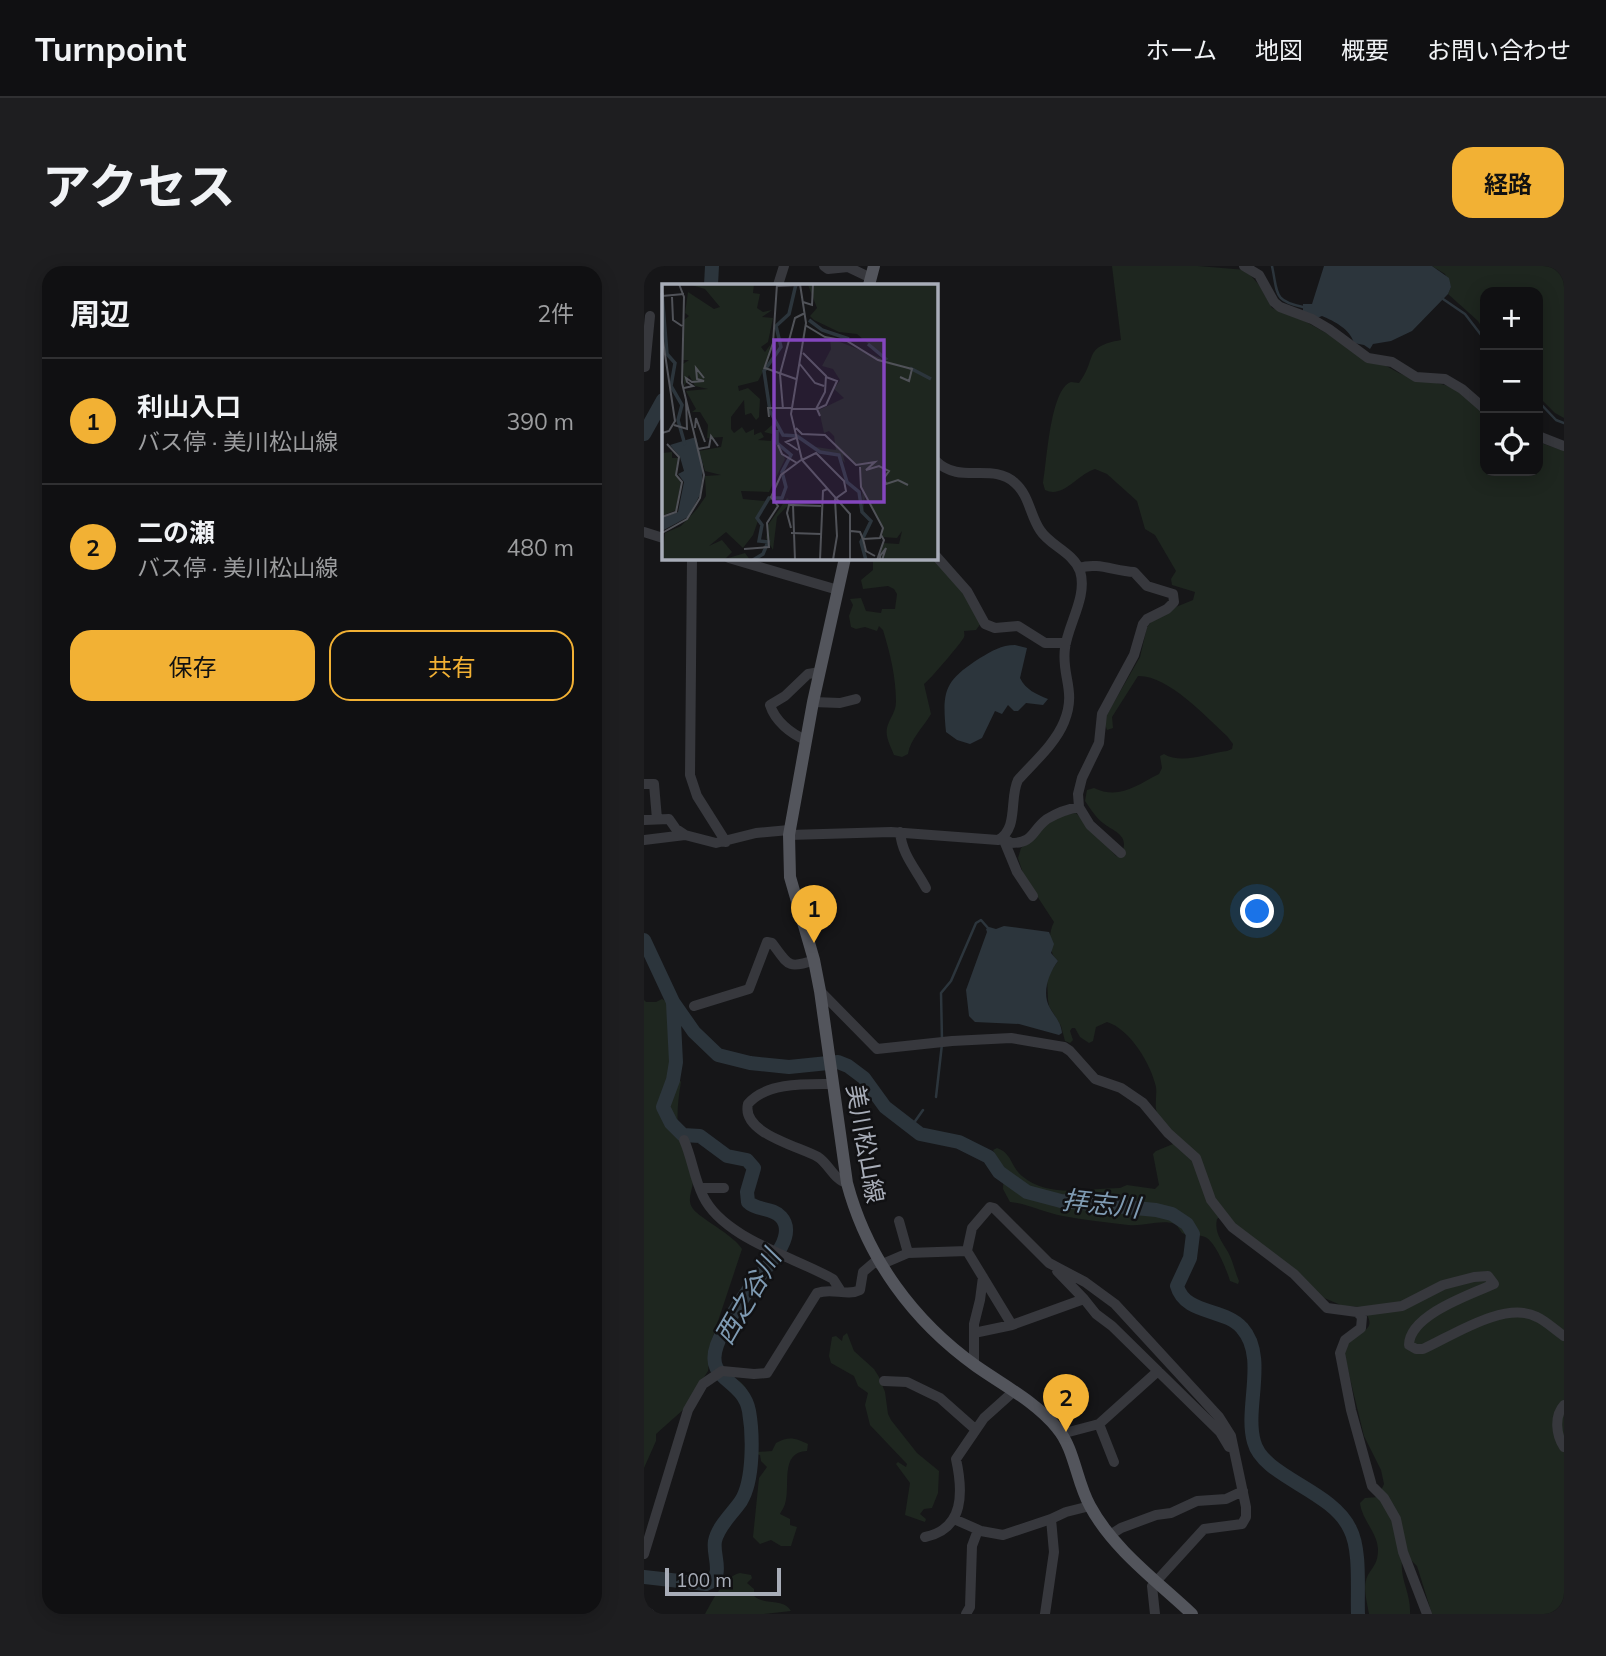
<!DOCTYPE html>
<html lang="ja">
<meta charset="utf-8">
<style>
:root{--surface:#101012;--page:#1e1e20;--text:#f1f3f6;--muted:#9c9d9f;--line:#303032;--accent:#f2b134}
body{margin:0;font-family:Mulish,"Noto Sans JP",sans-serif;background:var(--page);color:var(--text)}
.controls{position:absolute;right:21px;top:21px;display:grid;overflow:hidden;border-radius:14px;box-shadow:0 4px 18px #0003}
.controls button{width:63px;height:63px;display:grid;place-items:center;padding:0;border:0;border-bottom:2px solid var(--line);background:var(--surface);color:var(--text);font:35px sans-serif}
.scale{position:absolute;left:21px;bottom:18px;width:116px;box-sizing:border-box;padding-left:7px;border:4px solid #a8adb8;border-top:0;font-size:19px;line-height:24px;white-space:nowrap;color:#a8adb8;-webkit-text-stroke:5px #111113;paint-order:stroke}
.you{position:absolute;left:614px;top:646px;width:24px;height:24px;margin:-18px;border:5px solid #fff;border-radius:50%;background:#1a73e8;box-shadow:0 0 0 10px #1a73e833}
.badge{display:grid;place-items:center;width:46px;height:46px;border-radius:50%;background:var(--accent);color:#111;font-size:23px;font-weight:700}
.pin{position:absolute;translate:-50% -58px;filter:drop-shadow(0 2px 4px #0008)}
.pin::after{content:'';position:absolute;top:37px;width:24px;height:21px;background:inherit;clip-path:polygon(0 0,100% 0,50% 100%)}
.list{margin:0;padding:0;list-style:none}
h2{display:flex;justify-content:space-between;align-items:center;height:91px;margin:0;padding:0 28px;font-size:30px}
h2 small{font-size:23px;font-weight:400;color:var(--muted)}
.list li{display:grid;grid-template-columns:46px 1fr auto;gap:21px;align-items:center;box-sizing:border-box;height:126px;padding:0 28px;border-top:2px solid var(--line)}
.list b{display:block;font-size:26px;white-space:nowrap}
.list p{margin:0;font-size:23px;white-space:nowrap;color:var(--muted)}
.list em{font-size:23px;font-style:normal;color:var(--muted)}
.actions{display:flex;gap:14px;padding:21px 28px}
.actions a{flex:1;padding:16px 0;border:2px solid var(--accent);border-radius:21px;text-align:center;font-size:24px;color:var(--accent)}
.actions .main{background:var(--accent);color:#111}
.icon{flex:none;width:38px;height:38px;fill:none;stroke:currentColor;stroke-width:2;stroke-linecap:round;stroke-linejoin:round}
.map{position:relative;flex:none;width:920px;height:1348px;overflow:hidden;border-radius:21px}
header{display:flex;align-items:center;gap:42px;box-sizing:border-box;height:98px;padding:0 35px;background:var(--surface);border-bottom:2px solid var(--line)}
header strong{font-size:33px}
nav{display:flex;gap:38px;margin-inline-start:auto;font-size:24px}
.intro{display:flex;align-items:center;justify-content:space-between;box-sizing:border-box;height:168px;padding:0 42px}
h1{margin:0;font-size:49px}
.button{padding:18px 32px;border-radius:21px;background:var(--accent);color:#111;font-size:24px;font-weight:700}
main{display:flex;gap:42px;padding:0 42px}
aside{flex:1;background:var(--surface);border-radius:21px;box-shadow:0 4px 18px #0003}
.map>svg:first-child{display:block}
</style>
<header>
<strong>Turnpoint</strong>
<nav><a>ホーム</a><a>地図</a><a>概要</a><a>お問い合わせ</a></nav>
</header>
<div class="intro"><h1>アクセス</h1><a class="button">経路</a></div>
<main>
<aside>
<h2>周辺<small>2件</small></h2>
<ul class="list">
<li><span class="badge">1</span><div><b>利山入口</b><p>バス停 · 美川松山線</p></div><em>390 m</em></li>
<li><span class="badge">2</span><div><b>二の瀬</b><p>バス停 · 美川松山線</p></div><em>480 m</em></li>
</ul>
<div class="actions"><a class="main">保存</a><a>共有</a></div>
</aside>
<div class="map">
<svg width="920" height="1348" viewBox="0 0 920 1348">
<rect width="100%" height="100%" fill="#161618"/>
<!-- green -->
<path fill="#1e261f" d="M468,0h86l48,4 13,15 13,23 27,10 100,55c14,7 28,7 42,11 15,4 37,16 44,32 3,8 0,43 0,55h53v-29l26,9v1163h-132l-15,-48 -8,-8 -7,3c-2,19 9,32 8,53h-41c-2,-12 -7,-28 -1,-39 6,-10 10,-12 10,-26 -1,-17 -16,-29 -18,-46l5,-5 13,-1 6,-13 -3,-14 -17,-34 -20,-82c2,-4 3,-8 5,-11 12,-14 32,-13 12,-36l-18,-1 -28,-12 -58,-49 -33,-31 -7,5c-3,14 5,22 11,33 5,9 7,20 11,29l-1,3 -8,-3c-3,-11 -15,-40 -25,-44 -8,-3 -16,-1 -23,-4l-6,-9c-17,-5 -32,3 -48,1 -22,-3 -44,-5 -65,-9 -19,-3 -34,-12 -53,-14l-7,-13 1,-19 -11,-20 4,-2c15,5 14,19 25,28 27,23 66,12 98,12l7,-3 28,4 4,-4 -6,-31 3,-3 17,-7c-5,-11 -14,-23 -17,-35 -1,-7 1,-15 0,-22 -5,-23 -26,-58 -49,-65l-11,5 -3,14 -4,2 -9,-6 -5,-9h-3l-2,3 3,9 -3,3 -5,-2 -4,-15 -12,-20 -1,-6 -1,-23 11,-16c-10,-8 -10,-28 -4,-39l-30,-46 -6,-18 3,-10 18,-17 18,-14 19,-4 40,43 4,1c12,-22 -6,-25 -17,-34 -7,-5 -13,-15 -18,-22l2,-11 7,-2c25,12 43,-3 65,-14l3,-6 -2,-12 4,-2c18,11 44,-1 63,-3l5,-2 1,-5 -6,-8c-21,-19 -59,-61 -89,-60l-26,41 1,11 -6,2 -2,-6 1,-8 34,-59 7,-30 5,-6 19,-12 22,-9 2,-8 -23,-7 -1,-6 5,-8 -21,-36 -10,-6 -8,-28 -30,-27 -12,-5c-17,5 -32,30 -50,21l-2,-7c4,-21 7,-94 28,-101l8,1c19,-25 3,-36 42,-43z
M788,0h132v152l-9,-5 -17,-17v-104h-53v40l-7,-11 -30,-27 3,-7 -6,-13z
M229,292h63l28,34 17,31 -5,7 -12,1c0,2 1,4 0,6 -1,4 -36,45 -40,47l7,30c-8,14 -21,25 -23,40l-6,3 -8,-2c-3,-8 -9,-18 -7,-27 2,-9 9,-16 9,-26 0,-25 -6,-49 -13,-72l-4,-4 -2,5 -12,-4 -9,2 -5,-2 -2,-11 4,-11 -3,-6 11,-1 5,13 15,2 1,-4h13l2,-15 -3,-5 -6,-3 -25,3 -2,-9 12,-10z
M18,733l7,4 4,67 8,12c-3,17 -5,36 -2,53 4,15 16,31 14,47 -1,11 -8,20 3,30 11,10 38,24 46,37l-30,90 -4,32 -24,38 -28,25v7l-12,27v-468l2,2h10z
M203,1067l7,18 20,18 5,8 6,15 3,22 3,6 26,33 22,18 -1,22 -6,15 -8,1 -4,5 6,5 -1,3 -20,-7 5,-32 -14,-19 2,-2 8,5 1,-3 -37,-39 -5,-20 3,-12 -10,-7 -4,-10 -23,-13 -2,-7 3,-19 4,-1 6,5 1,-5z
M83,1111c34,3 24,53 30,75l15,-1 4,-8c13,-7 19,-5 32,1l-1,7c-28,1 -16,35 -22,53 -1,4 -4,7 -5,10l10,5v6l7,2 -6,19h-10l-10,-6 -11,4 -7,-7 6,-59 8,-11 -6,-6 -1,-6 -11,-3c-7,-14 -1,-31 -5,-46 -4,-11 -15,-19 -17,-29z
M96,1307l11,2 1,3 -5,5 7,6v7c11,10 30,2 37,15l-27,3h-59c7,-13 20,-38 35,-41z"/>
<!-- water -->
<path fill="#2c353c" d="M680,0h108l17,12 2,9 -3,7 -36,37 -21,10 -18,3 -3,5 -6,-4 -10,-2c-4,-14 -20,-22 -32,-27l-5,2 -14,-6v-8h9z
M371,379l12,3 -7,30c6,12 16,16 28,21l-5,6 -17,-2 -8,8h-4l-6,-6 -6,9 -7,-3 -13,27 -12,6 -13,-4 -11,-8c-4,-41 -2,-51 34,-74 12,-7 21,-13 35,-13z
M360,660l45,6 5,12 -3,9 7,8c-9,12 -17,32 -8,47 5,9 11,14 12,25l-3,2 -40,-11 -44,-2 -6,-6 -3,-26 21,-58 -1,-3 3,-2 7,2z"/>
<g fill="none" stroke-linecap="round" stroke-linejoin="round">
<!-- stream -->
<path stroke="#2c353c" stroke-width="2.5" d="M628,0c6,28 1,35 31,41
M799,33l22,15 20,26
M894,135l18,19 8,3
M298,774l-1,-47 10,-12 25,-58 5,-3 7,8
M292,831l6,-53
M267,861l12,-17"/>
<!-- river -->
<path stroke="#2c353c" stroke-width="14" d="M67,19l1,-19
M0,168l19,-34
M0,674l29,62 21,30 24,23 32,8 39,4 49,-5 10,4 16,12 21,29 35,27 39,8 30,15 10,15 28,20 34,9 95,9 16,4 15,10 6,10 -3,24 -13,28c8,29 48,22 65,42 26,29 2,80 12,114 9,35 78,48 96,87 11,21 7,61 8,85
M0,1311l62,7c20,-8 6,-28 9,-43 3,-15 18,-28 26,-40 13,-21 12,-67 8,-90 -6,-33 -45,-30 -32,-66 7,-19 20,-38 32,-56 11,-16 51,-51 32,-72 -9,-10 -24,-6 -33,-15l-1,-10 7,-24 -7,-8 -20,-4 -27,-20 -17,-1 -12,-12 -8,-16 10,-27 3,-18 -3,-59"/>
<!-- minor -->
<path stroke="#37383d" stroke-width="10" d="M180,0l4,3 20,-2 23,11
M600,0l15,9 15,27 6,5 32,12 17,10 39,29 24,4 24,15 29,2 17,10 23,20
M134,19l6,-19
M1,101l5,-51
M894,170l26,10
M0,266l19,6
M292,290l31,35 18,33 10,4 23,-2 27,17h21
M48,292l-2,217 7,21 29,46
M85,292l109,32
M169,436l27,1 16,-4
M162,474c-15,-6 -31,-19 -36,-35l15,-9 23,-22 12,-2
M0,518h10l3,35
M435,541l11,18 31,28
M0,554l25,-1 7,10 9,6
M256,566c2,23 16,37 26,56
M145,569l102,-3 107,8c21,-11 11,-42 20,-60 16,-18 37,-36 46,-58 13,-31 -3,-46 1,-74 3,-24 23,-52 15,-77 -7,-19 -30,-25 -40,-41 -10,-15 -11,-35 -25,-47 -23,-21 -55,2 -79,-22
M359,572l8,5c23,0 20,-12 36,-24 10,-6 20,-10 32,-12l-1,-13 4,-16 17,-35 3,-29 32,-59 9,-31 4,-5 20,-10 7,-7 -1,-8 -26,-8 -13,-14c-20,-1 -36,-10 -55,-4
M359,572l14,34 16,24
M0,574l41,-5 31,8 40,-10 33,-3
M176,725l57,58 75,-8 59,-3 53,9 6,4 25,28 26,9 22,15 25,30 28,25 15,42 21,27 62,47 33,34 30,4 45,-6 41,-21 31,-8 14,-1 6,8c-23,10 -85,31 -85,61l7,4h7c29,-13 82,-49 114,-32 9,4 18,13 27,19
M50,740l55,-17 18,-47 5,1c16,21 15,27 42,17
M189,818c-26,0 -67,-2 -85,20 -7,29 50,42 70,53 11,7 16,23 29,26
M40,874c8,18 10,38 19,56 20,42 91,61 130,83l7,11
M56,922h24
M255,955l9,32
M323,985l45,74 72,-26 12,15 16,12 108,106 9,15
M236,999l28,-12 59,-2 5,-23 18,-21 4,1 55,55 36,19 30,22 104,113 12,19 15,71v10l-4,7 -38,5 -52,57 3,28
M413,1005l27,28
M713,1046l5,5 -1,11 -16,12 -5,13 11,57 21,76 12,12 12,21 7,33 24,62
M330,1067l38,-8
M330,1099v-41l6,-24 3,-23
M240,1115l23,1 33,16 35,31
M920,1139c-10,11 -8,30 0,42
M455,1158l15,38
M417,1168l38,-10 59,-53
M310,1253l27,12 22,4 48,-16
M466,1269l11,-7 35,-13 15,-2 26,-12 29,-2 17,-8
M281,1271c40,-8 38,-46 31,-78l28,-41 29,-26
M0,1288l44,-144 15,-26 19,-13 32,3 13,-1 50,-80c16,-6 29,4 43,-3l3,-18 14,-12
M0,1344l6,4
M322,1348l4,-7 2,-61 6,-16
M401,1348l9,-62 -3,-33 15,-7 24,-6"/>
<!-- major -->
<path stroke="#53555c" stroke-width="12" d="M225,19l5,-19
M201,292l-32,144 -24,133 1,42 24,83 6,31 27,192c20,75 66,138 129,183 27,19 60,36 81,62 18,21 19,53 33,78 23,43 67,75 102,108"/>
</g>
<g text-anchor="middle" stroke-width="5" stroke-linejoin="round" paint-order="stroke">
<!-- street labels -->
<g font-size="24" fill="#a8adb8" stroke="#111113">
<text transform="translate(221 878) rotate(80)" y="8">美川松山線</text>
</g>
<!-- water labels -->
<g font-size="26" font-style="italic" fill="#7f9bb3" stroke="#111113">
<text transform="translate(457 938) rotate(6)" y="9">拝志川</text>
<text transform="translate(104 1031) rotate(-60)" y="9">西之谷川</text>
</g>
</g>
<!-- overview -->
<g transform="translate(18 18)">
<rect width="276" height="276" fill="#161618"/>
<path d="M26,0h66l-1,9 7,1 -3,14 6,4 9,-2 -10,7 11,1 -5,24 -7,5 4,5 5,-7 -2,17 -10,19 -20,5 1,5 9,-3 12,11 -1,18 -3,3 -5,-7 -6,2 -1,-15 -13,17v12l3,4 8,-6 4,6 8,-4v6l7,-3 3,5 -6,3 13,1 1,-7 -8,-2 8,-7 13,34 -16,33 -28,-1 2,8 22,2 -12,34 -10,13 -17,-16 -17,14 13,-6 10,12 -7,7 20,-6 5,7h-88l3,-27 16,-7 16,-17 9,-13 -1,-20 16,-1 -16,-4 -6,-20 22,-4 2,-10 -16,1 1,-13 -8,-13h-8l4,-3 -10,-18 22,-2 -13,-3 -6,-11 -5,12 -1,-23 6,-4h-7l2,-40 5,-4 -4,-3 3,-21 26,17 6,-2 -15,-18zM276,0v276h-61l6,-17 16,1 3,-13 -5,7 -15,-1 1,-8 -18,-33 -2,17 -2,-45 -18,-13 2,8 -7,-8 -20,-2 -2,-6 20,3 -2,-14 -5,-5 -5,2 -5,-23 25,-12 -10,-9 6,-9 -7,-11 -11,-3 9,-17 -1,-11 58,23 -31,-27 -18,-2 -25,-12 -4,-4 7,-8 -9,-23zM10,168v6h6l-2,15 5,8 -5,29 -14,6v-63zM125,214l4,4 -14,15 -4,33 -7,-12 2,-13z" fill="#1e261f"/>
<path d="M34,153l7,28 -2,28 -13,24 -26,14v-13l16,-6 6,-30 -6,-8 6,-3 -4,-14 -10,-12z" fill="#2c353c"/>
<path fill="none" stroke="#2c353c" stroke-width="3.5" d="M134,0l-7,30 -13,12 5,21 -17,24 6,40 13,24 14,1 23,16 19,3 8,27 12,10 3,20 9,9 -10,21 5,18M0,9l5,61 8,9 -4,23 11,19 -4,15 7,25M147,36l13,10 27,9M206,60l19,16M248,84l21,11M91,276l10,-6 5,-12 -9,-1 3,-16 -5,-7 12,-20h13l4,-11 -4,-15 9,-17 -14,-12v-13"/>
<path fill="none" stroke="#505258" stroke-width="2" d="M138,0l6,39 -15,91 11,46 48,54v46M115,2l23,-1M0,12l22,-2M10,13l1,23 9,6M141,18l9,3 1,-21M143,41l20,12 22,4 31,19 34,9 -3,12 -9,-4M0,50l13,87 -6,10 -7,2M137,79l16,20 9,3M103,84l31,11M102,85l9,-26 4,-59M22,104l9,-2 -6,-4 -1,-4 6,4 12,-1 -7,-2 -1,-11 8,10M121,125l-3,-35 15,-56 10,-5M130,125h24l9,-17 1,-16 -23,-23M158,132l-3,-7 9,-4 11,-24 -11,-4M107,133l-1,-9h23M12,141l13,4 -1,-29M33,144l1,-10 9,24M134,144l6,6 23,1 31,30 19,-3 -9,8 13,-4 10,5 -5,7 2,6 12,-4 10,5M134,154l-10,4 12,8M116,161l4,9 15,9M36,165l11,-2 2,-11 7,10M140,176l14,-7 28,28 2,10 -11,8 2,37 -4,24M131,221l2,55M131,221l28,1M0,233l14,-5 6,-30 -6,-7 3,-18 -12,-13M129,244l-4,-15 2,-8h4M189,247l9,1 3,7 17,-1 3,-10 -22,-41 -1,-20M0,249l25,-14 13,-21 4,-23 -22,-92 2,-86 -5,-13M129,249l30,1M201,255l3,12 9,5M82,265l25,-2 -2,-24 11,-17 -7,-9 10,-22 20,-15M158,276l3,-69 4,-2M215,276l7,-20 -3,-5M218,276v-4l6,-8 -4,12"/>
<path fill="#8446be" fill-opacity="0.15" stroke="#8446be" stroke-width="3.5" d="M112,56h110v162h-110z"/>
<rect width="276" height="276" fill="none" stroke="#a8adb8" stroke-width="3.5"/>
</g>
</svg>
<div class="controls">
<button>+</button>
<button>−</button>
<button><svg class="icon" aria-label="locate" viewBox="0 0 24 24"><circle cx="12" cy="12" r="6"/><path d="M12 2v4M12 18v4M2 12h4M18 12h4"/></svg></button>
</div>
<div class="scale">100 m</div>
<div class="you"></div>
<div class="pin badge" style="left:170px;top:677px">1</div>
<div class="pin badge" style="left:422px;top:1166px">2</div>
</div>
</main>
